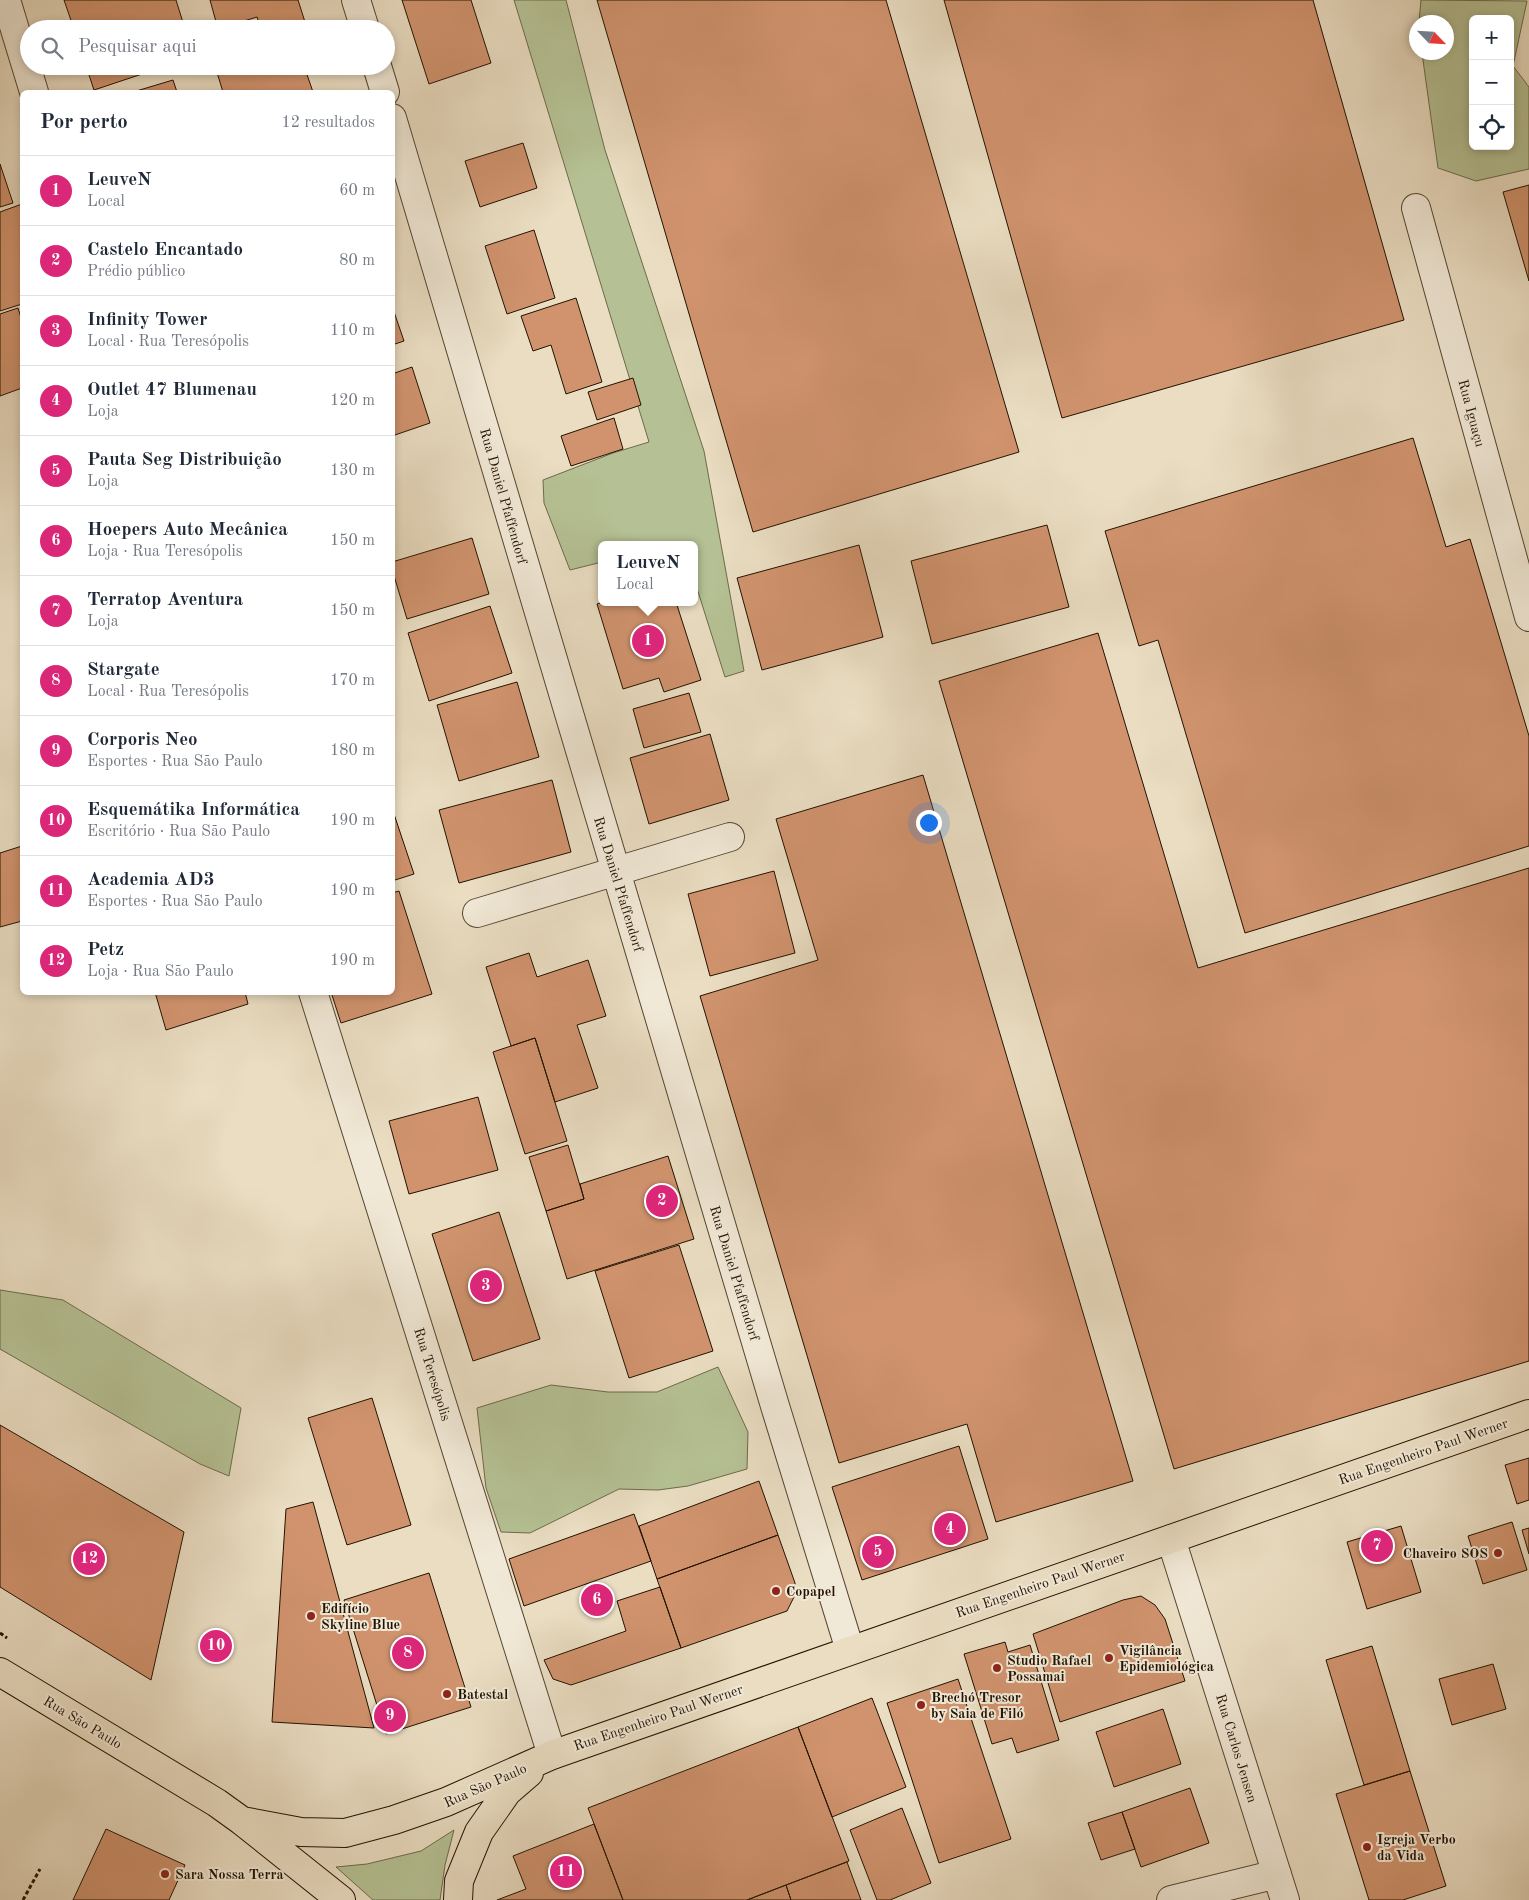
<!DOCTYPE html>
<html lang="pt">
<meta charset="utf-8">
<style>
:root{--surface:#fff;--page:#f6f6f7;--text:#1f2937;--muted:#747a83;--line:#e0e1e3;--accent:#db2777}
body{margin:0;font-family:"Old Standard TT",serif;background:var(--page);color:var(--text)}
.controls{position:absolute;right:15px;top:15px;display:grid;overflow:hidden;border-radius:8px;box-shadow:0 2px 8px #0003}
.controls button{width:45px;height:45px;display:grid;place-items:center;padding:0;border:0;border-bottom:1px solid var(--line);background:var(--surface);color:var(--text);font:25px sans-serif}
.compass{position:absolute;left:1409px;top:15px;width:45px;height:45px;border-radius:50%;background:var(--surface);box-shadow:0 2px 8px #0003;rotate:115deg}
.you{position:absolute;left:928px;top:822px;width:18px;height:18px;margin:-12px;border:4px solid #fff;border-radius:50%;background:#1a73e8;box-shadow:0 0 0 8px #1a73e833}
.badge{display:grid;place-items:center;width:32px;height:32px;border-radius:50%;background:var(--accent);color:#fff;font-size:16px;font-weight:700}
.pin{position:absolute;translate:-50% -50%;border:2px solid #fff;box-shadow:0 1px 5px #0006}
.popup{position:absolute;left:598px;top:541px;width:100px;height:65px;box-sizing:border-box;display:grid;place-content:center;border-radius:8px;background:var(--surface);filter:drop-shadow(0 1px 4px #0005);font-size:16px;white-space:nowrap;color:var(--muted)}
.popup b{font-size:19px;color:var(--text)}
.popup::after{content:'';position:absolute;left:50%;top:100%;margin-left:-10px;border:10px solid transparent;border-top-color:var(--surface)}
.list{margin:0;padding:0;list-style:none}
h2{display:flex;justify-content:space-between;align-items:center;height:65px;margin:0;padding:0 20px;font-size:21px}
h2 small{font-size:16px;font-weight:400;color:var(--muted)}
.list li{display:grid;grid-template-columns:32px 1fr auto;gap:15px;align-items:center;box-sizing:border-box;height:70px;padding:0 20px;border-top:1px solid var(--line)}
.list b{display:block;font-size:19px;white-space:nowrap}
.list p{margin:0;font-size:16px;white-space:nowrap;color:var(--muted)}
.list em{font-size:16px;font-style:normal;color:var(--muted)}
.icon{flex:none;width:28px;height:28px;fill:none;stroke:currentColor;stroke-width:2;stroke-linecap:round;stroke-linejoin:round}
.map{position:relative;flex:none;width:1529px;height:1900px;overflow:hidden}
.search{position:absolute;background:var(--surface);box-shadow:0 2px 8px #0003;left:20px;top:20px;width:375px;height:55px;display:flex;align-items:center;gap:12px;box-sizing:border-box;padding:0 18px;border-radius:28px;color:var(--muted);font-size:19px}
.panel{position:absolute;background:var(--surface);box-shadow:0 2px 8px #0003;left:20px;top:90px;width:375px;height:905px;border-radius:8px}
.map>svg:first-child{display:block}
</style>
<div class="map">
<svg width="1529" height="1900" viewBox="0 0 1529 1900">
<rect width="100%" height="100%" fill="#eaddc2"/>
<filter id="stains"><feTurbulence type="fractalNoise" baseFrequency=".004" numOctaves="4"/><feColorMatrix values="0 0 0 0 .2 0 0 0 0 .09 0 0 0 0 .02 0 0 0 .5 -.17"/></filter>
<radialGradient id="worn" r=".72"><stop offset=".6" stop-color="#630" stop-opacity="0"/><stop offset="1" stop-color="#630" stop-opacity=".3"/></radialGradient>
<!-- green -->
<path fill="#b5c194" stroke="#6c6a4a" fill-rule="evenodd" d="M514,0h52l39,150 99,301 40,220 -19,6 -31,-98v-34h-92v17l-32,8 -26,-67 -1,-23 70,-27 36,-11z
M1421,0l106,1 -14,65 16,21v82l-53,12 -38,-13 -16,-115 24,-1v-30h-27zM1473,19h37v127h-37z
M0,1290l63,10 178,108 -12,68 -29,-12 -200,-115z
M718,1367l30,65 -1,37 -59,17 -30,4 -39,-1 -89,44 -29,-1 -15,-44 -9,-80 74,-23 57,7h49z
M454,1830l-9,35 -5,35h-67l-37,-33 31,-3 54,-13z"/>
<!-- building -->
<path fill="#d0936e" stroke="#221200" d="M64,0h112l9,29h-111z
M210,0h88l7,22 -21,7h-23l-4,-12 -39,12z
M402,0h69l20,63 -62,21z
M597,0h289l133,452 -266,80z
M944,0h369l91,320 -342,98z
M86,66h80l-72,24z
M215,66h89l9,26h-90z
M173,80l4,12h-44z
M523,143l14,45 -57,19 -15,-46z
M0,164l13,39 -13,4z
M1529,185v96l-26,-89z
M22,204v100l-22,7v-99z
M534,230l21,68 -48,16 -22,-68z
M576,298l26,84 -36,12 -15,-49 -18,6 -12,-35z
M392,306l12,35 -12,4z
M18,308l4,13v67l-22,8v-82z
M412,367l18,56 -38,13v-62z
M633,378l8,27 -44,15 -9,-28z
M614,418l9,31 -52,17 -10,-30z
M1413,438l33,109 24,-8 59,197v110l-284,87 -87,-293 -19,6 -34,-115z
M1047,525l22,82 -137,37 -21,-83z
M472,538l17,56 -82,25 -15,-50v-7z
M859,545l24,92 -121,33 -25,-92z
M603,602h73l25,78 -37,12 -5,-14 -36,11 -26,-85z
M490,606l22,67 -83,28 -21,-68z
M1098,633l100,335 331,-100v493l-355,108 -235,-788z
M517,682l22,75 -80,24 -22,-76z
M689,693l12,39 -57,16 -11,-39z
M710,734l19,66 -80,24 -19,-66z
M923,775l210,706 -137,41 -29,-98 -128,39 -139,-467 118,-36 -42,-141z
M552,780l19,72 -112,31 -20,-73z
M392,808l22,66 -22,7z
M22,846v75l-22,6v-74z
M774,871l21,82 -85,23 -22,-82z
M399,891l33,103 -91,29 -10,-31h61v-99z
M529,953l8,24 51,-17 18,56 -29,9 21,63 -43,14 -20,-64 -24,8 -25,-79z
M155,992h90l3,12 -82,26z
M535,1038l32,103 -42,13 -32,-102z
M478,1097l20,73 -89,24 -20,-73z
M568,1145l16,54 -38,12 -17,-54z
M668,1156l26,83 -127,40 -21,-68 38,-12 -4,-15z
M499,1212l41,127 -67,22 -41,-127z
M679,1245l34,106 -84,27 -34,-107z
M372,1398l39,127 -64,20 -39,-127z
M0,1425l184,107 -33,148 -151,-93z
M959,1446l29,93 -126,41 -30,-93z
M1529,1458v42l-12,4 -12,-39z
M759,1481l19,54 -121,44 -18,-53z
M313,1502l61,226 -102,-6 14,-213z
M634,1514l17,47 -127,45 -15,-47z
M1512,1522l15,48 -44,14 -15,-48z
M1401,1526l20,66 -54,17 -20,-67z
M1529,1528v26l-7,-24z
M778,1535l17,48v12l-8,16 -106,37 -24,-69z
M429,1573l42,134 -85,27 -42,-134z
M660,1587l21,61 -110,37 -18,-6 -9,-19 82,-29 -9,-30z
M1141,1596l14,9 10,14 20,62 -125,41 -27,-88 90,-34z
M1005,1642l3,10 22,-7 29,95 -42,13 -5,-15 -20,6 -28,-90z
M1372,1646l38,125 -46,14 -38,-125z
M1493,1664l13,45 -54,16 -13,-46z
M958,1679l53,160 -72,24 -52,-160z
M872,1698l34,89 -74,30 -34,-90z
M1163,1709l18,55 -67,23 -18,-55z
M798,1727l51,134 -102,39h-124l-35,-92z
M1410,1771l36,115 -43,14h-34l-33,-106z
M1190,1788l19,55 -68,24 -19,-55z
M902,1808l29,75 -41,17h-13l-27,-70z
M1122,1812l13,37 -34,11 -13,-37z
M594,1824l29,76h-126l29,-11 -13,-33z
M106,1829l79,36 -16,35h-96z
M847,1862l14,38h-70l-5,-15z
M786,1885l5,15h-44z"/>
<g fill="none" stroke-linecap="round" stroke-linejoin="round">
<defs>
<path id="minor" d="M6,0l28,92
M356,0l9,29
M377,66l8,26
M392,118l383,1288 75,244
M1416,208l113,409
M477,913l253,-76
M313,992l239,763
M1171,1539l114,361
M1171,1900l106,-26"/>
<path id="major" d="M0,1672l217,131 25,18 99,79
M242,1821l59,11 44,1 49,-13 52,-18 106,-47 977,-341
M458,1900l1,-19 20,-49 28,-40 22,-19"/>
</defs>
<!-- minor casing -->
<use href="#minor" stroke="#544530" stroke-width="30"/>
<!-- major casing -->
<use href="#major" stroke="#221200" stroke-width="30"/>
<!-- path -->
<path stroke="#221200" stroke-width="3" stroke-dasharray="4 2.5" stroke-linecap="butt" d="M0,1633l7,5
M23,1900l17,-31"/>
<!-- minor -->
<use href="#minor" stroke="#f1e9d7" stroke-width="28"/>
<!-- major -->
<use href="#major" stroke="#eaddc2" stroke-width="28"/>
</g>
<!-- markers -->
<g fill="#8f2418" stroke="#f1e9d7" stroke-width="2">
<circle cx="1498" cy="1553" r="5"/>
<circle cx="776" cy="1591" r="5"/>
<circle cx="311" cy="1616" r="5"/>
<circle cx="1109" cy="1658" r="5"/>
<circle cx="997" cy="1668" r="5"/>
<circle cx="447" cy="1694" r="5"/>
<circle cx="921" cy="1705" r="5"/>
<circle cx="1367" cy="1847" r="5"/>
<circle cx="165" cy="1874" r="5"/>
</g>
<g text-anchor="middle" stroke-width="4" stroke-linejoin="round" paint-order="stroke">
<!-- street labels -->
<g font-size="14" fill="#221200" stroke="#f1e9d7">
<text transform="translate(1472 413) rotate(75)" y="5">Rua Iguaçu</text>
<text transform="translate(504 496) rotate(74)" y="5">Rua Daniel Pfaffendorf</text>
<text transform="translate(619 884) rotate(73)" y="5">Rua Daniel Pfaffendorf</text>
<text transform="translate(735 1273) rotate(73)" y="5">Rua Daniel Pfaffendorf</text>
<text transform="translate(433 1374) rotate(73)" y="5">Rua Teresópolis</text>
<text transform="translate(1423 1451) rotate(-19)" y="5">Rua Engenheiro Paul Werner</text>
<text transform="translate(1040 1584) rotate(-19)" y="5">Rua Engenheiro Paul Werner</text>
<text transform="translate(658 1717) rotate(-19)" y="5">Rua Engenheiro Paul Werner</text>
<text transform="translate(83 1722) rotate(31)" y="5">Rua São Paulo</text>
<text transform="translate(1237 1748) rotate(73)" y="5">Rua Carlos Jensen</text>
<text transform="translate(485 1785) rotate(-24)" y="5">Rua São Paulo</text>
</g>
<!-- poi labels -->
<g font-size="14" font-weight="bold" fill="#221200" stroke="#f1e9d7" text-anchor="start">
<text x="1488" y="1558" text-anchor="end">Chaveiro SOS</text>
<text x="786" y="1596">Copapel</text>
<text x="321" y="1613">Edifício<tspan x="321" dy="16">Skyline Blue</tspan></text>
<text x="1119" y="1655">Vigilância<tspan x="1119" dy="16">Epidemiológica</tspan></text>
<text x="1007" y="1665">Studio Rafael<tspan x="1007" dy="16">Possamai</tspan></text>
<text x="457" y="1699">Batestal</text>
<text x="931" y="1702">Brechó Tresor<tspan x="931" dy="16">by Saia de Filó</tspan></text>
<text x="1377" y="1844">Igreja Verbo<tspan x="1377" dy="16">da Vida</tspan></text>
<text x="175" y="1879">Sara Nossa Terra</text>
</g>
</g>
<rect width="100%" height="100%" filter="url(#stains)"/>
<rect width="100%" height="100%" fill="url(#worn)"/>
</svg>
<div class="controls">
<button>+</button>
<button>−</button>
<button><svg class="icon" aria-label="locate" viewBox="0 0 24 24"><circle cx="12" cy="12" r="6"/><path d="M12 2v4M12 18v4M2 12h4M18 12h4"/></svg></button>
</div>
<svg class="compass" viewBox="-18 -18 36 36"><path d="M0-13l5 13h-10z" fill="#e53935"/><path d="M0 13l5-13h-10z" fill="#747a83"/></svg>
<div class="you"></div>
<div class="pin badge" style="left:648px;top:641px">1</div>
<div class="popup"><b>LeuveN</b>Local</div>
<div class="pin badge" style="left:662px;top:1201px">2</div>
<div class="pin badge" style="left:486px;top:1286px">3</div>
<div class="pin badge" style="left:950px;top:1529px">4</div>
<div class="pin badge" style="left:878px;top:1552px">5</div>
<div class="pin badge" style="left:597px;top:1600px">6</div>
<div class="pin badge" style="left:1377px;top:1546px">7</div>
<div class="pin badge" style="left:408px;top:1653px">8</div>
<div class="pin badge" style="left:390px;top:1716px">9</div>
<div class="pin badge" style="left:216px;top:1646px">10</div>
<div class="pin badge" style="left:566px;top:1872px">11</div>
<div class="pin badge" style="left:89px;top:1559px">12</div>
<div class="search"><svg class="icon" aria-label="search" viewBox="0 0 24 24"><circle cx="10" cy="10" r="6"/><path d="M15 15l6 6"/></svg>Pesquisar aqui</div>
<section class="panel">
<h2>Por perto<small>12 resultados</small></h2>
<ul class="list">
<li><span class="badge">1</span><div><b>LeuveN</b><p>Local</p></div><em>60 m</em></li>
<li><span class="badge">2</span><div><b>Castelo Encantado</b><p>Prédio público</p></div><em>80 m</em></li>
<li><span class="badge">3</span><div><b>Infinity Tower</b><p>Local · Rua Teresópolis</p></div><em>110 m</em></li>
<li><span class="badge">4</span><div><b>Outlet 47 Blumenau</b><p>Loja</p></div><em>120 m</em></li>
<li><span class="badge">5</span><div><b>Pauta Seg Distribuição</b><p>Loja</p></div><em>130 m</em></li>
<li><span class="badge">6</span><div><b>Hoepers Auto Mecânica</b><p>Loja · Rua Teresópolis</p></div><em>150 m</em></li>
<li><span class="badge">7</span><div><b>Terratop Aventura</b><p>Loja</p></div><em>150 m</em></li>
<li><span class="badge">8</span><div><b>Stargate</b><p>Local · Rua Teresópolis</p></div><em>170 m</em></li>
<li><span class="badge">9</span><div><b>Corporis Neo</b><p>Esportes · Rua São Paulo</p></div><em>180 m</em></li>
<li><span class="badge">10</span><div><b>Esquemátika Informática</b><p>Escritório · Rua São Paulo</p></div><em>190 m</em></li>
<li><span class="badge">11</span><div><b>Academia AD3</b><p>Esportes · Rua São Paulo</p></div><em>190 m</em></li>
<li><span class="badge">12</span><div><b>Petz</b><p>Loja · Rua São Paulo</p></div><em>190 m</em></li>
</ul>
</section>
</div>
